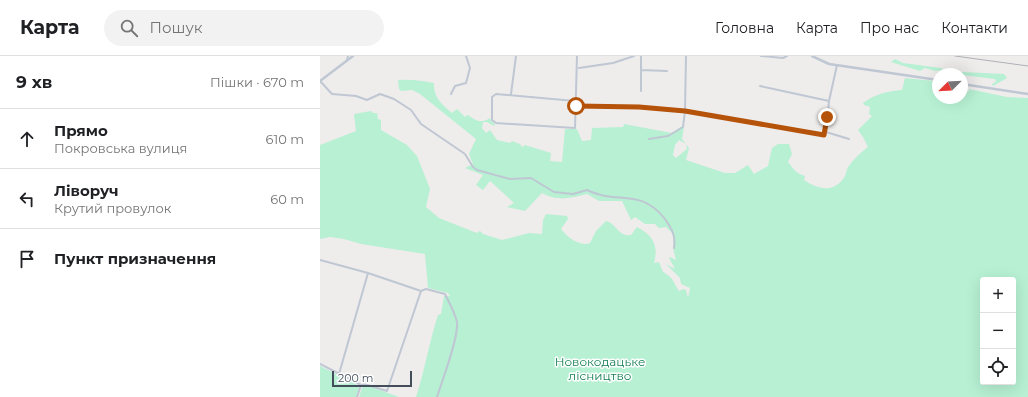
<!DOCTYPE html>
<html lang="uk">
<meta charset="utf-8">
<style>
:root{--surface:#fff;--page:#f2f2f2;--text:#202124;--muted:#757577;--line:#e0e0e0}
body{margin:0;font-family:Montserrat,sans-serif;background:var(--page);color:var(--text)}
.controls{position:absolute;right:12px;bottom:12px;display:grid;overflow:hidden;border-radius:4px;box-shadow:0 4px 16px #0002}
.controls button{width:36px;height:36px;display:grid;place-items:center;padding:0;border:0;border-bottom:1px solid var(--line);background:var(--surface);color:var(--text);font:20px sans-serif}
.compass{position:absolute;left:612px;top:12px;width:36px;height:36px;border-radius:50%;background:var(--surface);box-shadow:0 4px 16px #0002;rotate:246deg}
.scale{position:absolute;left:12px;bottom:10px;width:80px;box-sizing:border-box;padding-left:4px;border:2px solid #444e5a;border-top:0;font-size:11px;line-height:14px;white-space:nowrap;color:#444e5a;-webkit-text-stroke:3px #fff;paint-order:stroke}
.stop{position:absolute;width:12px;height:12px;margin:-9px;border:3px solid #b45309;border-radius:50%;background:#fff}
.stop.end{background:#b45309;border-color:#fff;box-shadow:0 1px 4px #0008}
.list{margin:0;padding:0;list-style:none}
h2{display:flex;justify-content:space-between;align-items:center;height:52px;margin:0;padding:0 16px;font-size:17px}
h2 small{font-size:13px;font-weight:400;color:var(--muted)}
.list li{display:grid;grid-template-columns:26px 1fr auto;gap:12px;align-items:center;box-sizing:border-box;height:60px;padding:0 16px;border-top:1px solid var(--line)}
.list b{display:block;font-size:15px;white-space:nowrap}
.list p{margin:0;font-size:13px;white-space:nowrap;color:var(--muted)}
.list em{font-size:13px;font-style:normal;color:var(--muted)}
.icon{flex:none;width:22px;height:22px;fill:none;stroke:currentColor;stroke-width:2;stroke-linecap:round;stroke-linejoin:round}
.map{position:relative;flex:none;width:708px;height:341px;overflow:hidden}
header{display:flex;align-items:center;gap:24px;box-sizing:border-box;height:56px;padding:0 20px;background:var(--surface);border-bottom:1px solid var(--line)}
header strong{font-size:19px}
nav{display:flex;gap:22px;margin-inline-start:auto;font-size:14px}
.search{width:280px;height:36px;background:var(--page);display:flex;align-items:center;gap:10px;box-sizing:border-box;padding:0 14px;border-radius:22px;color:var(--muted);font-size:15px}
main{display:flex}
aside{flex:1;background:var(--surface)}
.map>svg:first-child{display:block}
</style>
<header>
<strong>Карта</strong>
<div class="search"><svg class="icon" aria-label="search" viewBox="0 0 24 24"><circle cx="10" cy="10" r="6"/><path d="M15 15l6 6"/></svg>Пошук</div>
<nav><a>Головна</a><a>Карта</a><a>Про нас</a><a>Контакти</a></nav>
</header>
<main>
<aside>
<h2>9 хв<small>Пішки · 670 m</small></h2>
<ul class="list">
<li><svg class="icon" aria-label="ahead" viewBox="0 0 24 24"><path d="M12 20V5M6 11l6-6 6 6"/></svg><div><b>Прямо</b><p>Покровська вулиця</p></div><em>610 m</em></li>
<li><svg class="icon" aria-label="left" viewBox="0 0 24 24"><path d="M17 20v-9H6M10 6l-5 5 5 5"/></svg><div><b>Ліворуч</b><p>Крутий провулок</p></div><em>60 m</em></li>
<li><svg class="icon" aria-label="arrive" viewBox="0 0 24 24"><path d="M6 21V4h12l-3 4 3 4H6"/></svg><div><b>Пункт призначення</b></div></li>
</ul>
</aside>
<div class="map">
<svg width="708" height="341" viewBox="0 0 708 341">
<rect width="100%" height="100%" fill="#efecec"/>
<!-- green -->
<path fill="#b7f0d3" fill-rule="evenodd" d="M575,3l8,4 38,5 3,2 -9,1 -10,-3 -5,3 -29,-9z
M643,16l41,2 3,4 -14,8 -1,-2 4,-2 -1,-3 -33,-4 -2,-2z
M585,22l29,3c0,7 4,10 4,17h24v-5l7,-2v-2l38,8 21,1v299h-612c9,-27 13,-55 22,-82l3,-1 3,-18h6l-2,-3 -20,-5 -3,-34 -64,-10 -17,-5 -14,-2 -10,2v-94l36,-14 -2,-17 17,-3 2,2h4l1,6 3,1v10l26,15 10,11 13,33 -4,18 13,11 38,15 3,-2 3,3 19,6 27,-7 13,1 1,-14 3,-6 21,2 1,3 -7,10c6,8 19,18 29,14l6,-12 10,-10c10,2 12,16 25,14l6,-8c16,8 22,19 17,36l5,-1 4,10c11,6 10,10 16,19l4,-2 3,1 2,8 2,-10 -9,-4 -1,-6 -14,-14 9,5 -6,-11 1,-1 6,3 -3,-12 1,-13 -8,-8 -7,1 -4,-4h-10l-10,-7 -4,3 -9,-19h-23l-12,-7c-18,4 -28,8 -45,-1l-17,18 -18,-4 7,-4 -24,-22 -7,9 -7,-5 7,-10 -18,-7 8,-4 -4,-10 7,-15 -56,-45 -8,-4 -11,1 -2,-2 -1,-9c8,-1 28,1 36,3 -1,14 8,22 18,30l5,-4 8,8 3,-2c8,6 13,9 22,3l1,3 4,3 -1,2 -7,-4h-4l-1,6 4,5 4,-3 7,10 13,3 2,-2 8,3 2,3 3,-2 26,8 -1,8 12,1 3,-33h12l5,12 9,-1 1,-12 31,-1 1,-3 48,9 10,-7 2,1 -2,12 7,9 -3,12 39,13h10l13,-8 6,9 14,-8 4,-18 6,-4h11l3,10 -4,8c6,7 7,11 17,14l-1,4c12,8 28,14 39,-1 3,-3 3,-8 5,-12 6,-8 12,-14 20,-20l-5,-10 -5,-7 14,-14 -3,-2 1,-7 -6,-2 -1,-2c12,-9 25,-12 39,-13zM359,84l7,4 1,5 -11,9 -3,-3 2,-10zM663,224h30v102h-30z
M0,310l36,18 3,4 -3,9h-36z
M43,329h3l33,12h-40z"/>
<g fill="none" stroke-linecap="round" stroke-linejoin="round">
<!-- minor -->
<path stroke="#bfc7d3" stroke-width="2" d="M441,0l22,2 4,-2
M27,4l1,-4
M259,12l34,-5 21,-7
M321,14l26,1
M0,25l12,13 24,2 11,4 13,-6 14,5 17,11 10,14 44,30 8,13 4,3 33,9 21,-1 23,14 19,2 14,-4c30,15 53,-3 78,29 7,10 11,17 9,29
M440,30l69,15
M321,35v-35
M131,38l4,-8 11,-3 4,-15 -4,-12
M191,38l5,-38
M255,45l-79,-7 -4,3v23l4,3 79,5 2,-72
M256,50l63,1 46,4 139,24 2,-3 23,7
M506,76l3,-31 8,-36
M329,83l19,-3 15,-9 2,-16 1,-55
M0,204l48,13 53,18 5,-2 19,5c4,8 10,19 12,28 2,15 -15,59 -20,75
M0,308l41,21
M19,318l29,-101
M37,341l4,-12 3,-1 23,7 34,-100"/>
<!-- tertiary -->
<path stroke="#bfc7d3" stroke-width="2.5" d="M492,0l17,8 109,16
M0,25l33,-25
M642,28l66,10"/>
<!-- rail -->
<path stroke="#aeb1b7" stroke-width="1" d="M635,0l73,10"/>
</g>
<g fill="none" stroke-linecap="round" stroke-linejoin="round">
<!-- route -->
<path stroke="#b45309" stroke-width="5" d="M256,50l63,1 46,4 139,24 3,-18"/>
</g>
<g text-anchor="middle" stroke-width="3" stroke-linejoin="round" paint-order="stroke">
<!-- park labels -->
<g font-size="12" fill="#127e52" stroke="#fff">
<text x="280" y="310">Новокодацьке<tspan x="280" dy="14">лісництво</tspan></text>
</g>
</g>
</svg>
<div class="controls">
<button>+</button>
<button>−</button>
<button><svg class="icon" aria-label="locate" viewBox="0 0 24 24"><circle cx="12" cy="12" r="6"/><path d="M12 2v4M12 18v4M2 12h4M18 12h4"/></svg></button>
</div>
<svg class="compass" viewBox="-18 -18 36 36"><path d="M0-13l5 13h-10z" fill="#e53935"/><path d="M0 13l5-13h-10z" fill="#757577"/></svg>
<div class="scale">200 m</div>
<div class="stop" style="left:256px;top:50px"></div>
<div class="stop end" style="left:507px;top:61px"></div>
</div>
</main>
